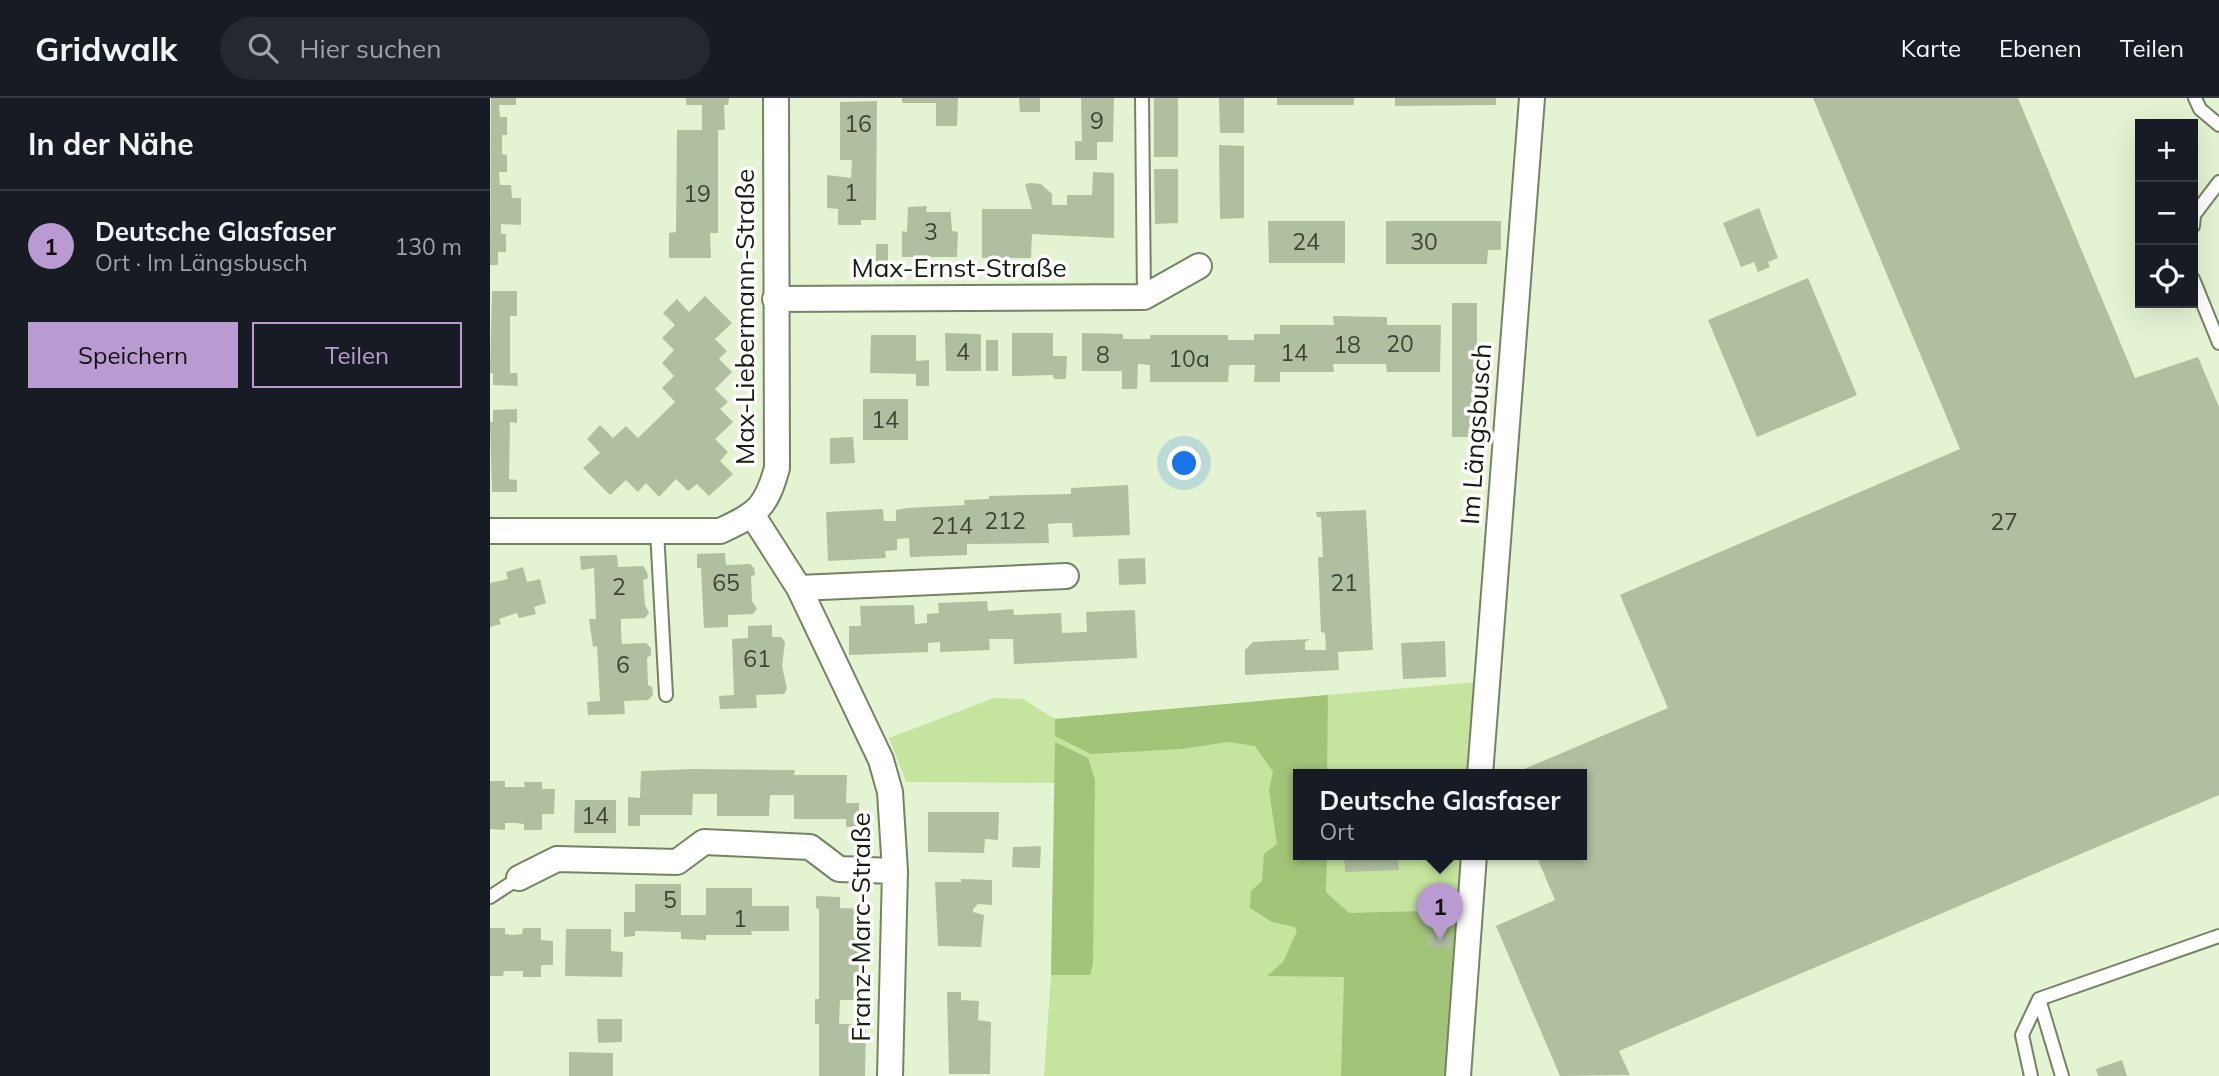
<!DOCTYPE html>
<html lang="de">
<meta charset="utf-8">
<style>
:root{--surface:#171b24;--page:#242831;--text:#f1f3f6;--muted:#9ea1a6;--line:#363941;--accent:#ba9bd1}
body{margin:0;font-family:Mulish,sans-serif;background:var(--page);color:var(--text)}
.controls{position:absolute;right:21px;top:21px;display:grid;overflow:hidden;border-radius:0px;box-shadow:0 7px 28px #0002}
.controls button{width:63px;height:63px;display:grid;place-items:center;padding:0;border:0;border-bottom:2px solid var(--line);background:var(--surface);color:var(--text);font:35px sans-serif}
.you{position:absolute;left:695px;top:366px;width:24px;height:24px;margin:-18px;border:5px solid #fff;border-radius:50%;background:#1a73e8;box-shadow:0 0 0 10px #1a73e833}
.badge{display:grid;place-items:center;width:46px;height:46px;border-radius:50%;background:var(--accent);color:#111;font-size:23px;font-weight:700}
.pin{position:absolute;translate:-50% -58px;filter:drop-shadow(0 2px 4px #0008)}
.pin::after{content:'';position:absolute;top:37px;width:24px;height:21px;background:inherit;clip-path:polygon(0 0,100% 0,50% 100%)}
.popup{position:absolute;left:803px;top:671px;width:294px;height:91px;box-sizing:border-box;display:grid;place-content:center;border-radius:0px;background:var(--surface);filter:drop-shadow(0 2px 5px #0005);font-size:23px;white-space:nowrap;color:var(--muted)}
.popup b{font-size:26px;color:var(--text)}
.popup::after{content:'';position:absolute;left:50%;top:100%;margin-left:-14px;border:14px solid transparent;border-top-color:var(--surface)}
.list{margin:0;padding:0;list-style:none}
h2{display:flex;justify-content:space-between;align-items:center;height:91px;margin:0;padding:0 28px;font-size:30px}
h2 small{font-size:23px;font-weight:400;color:var(--muted)}
.list li{display:grid;grid-template-columns:46px 1fr auto;gap:21px;align-items:center;box-sizing:border-box;height:112px;padding:0 28px;border-top:2px solid var(--line)}
.list b{display:block;font-size:26px;white-space:nowrap}
.list p{margin:0;font-size:23px;white-space:nowrap;color:var(--muted)}
.list em{font-size:23px;font-style:normal;color:var(--muted)}
.actions{display:flex;gap:14px;padding:21px 28px}
.actions a{flex:1;padding:16px 0;border:2px solid var(--accent);border-radius:0px;text-align:center;font-size:24px;color:var(--accent)}
.actions .main{background:var(--accent);color:#111}
.icon{flex:none;width:38px;height:38px;fill:none;stroke:currentColor;stroke-width:2;stroke-linecap:round;stroke-linejoin:round}
.map{position:relative;flex:none;width:1729px;height:978px;overflow:hidden}
header{display:flex;align-items:center;gap:42px;box-sizing:border-box;height:98px;padding:0 35px;background:var(--surface);border-bottom:2px solid var(--line)}
header strong{font-size:33px}
nav{display:flex;gap:38px;margin-inline-start:auto;font-size:24px}
.search{width:490px;height:63px;background:var(--page);display:flex;align-items:center;gap:18px;box-sizing:border-box;padding:0 24px;border-radius:38px;color:var(--muted);font-size:26px}
main{display:flex}
aside{flex:1;background:var(--surface)}
.map>svg:first-child{display:block}
</style>
<header>
<strong>Gridwalk</strong>
<div class="search"><svg class="icon" aria-label="search" viewBox="0 0 24 24"><circle cx="10" cy="10" r="6"/><path d="M15 15l6 6"/></svg>Hier suchen</div>
<nav><a>Karte</a><a>Ebenen</a><a>Teilen</a></nav>
</header>
<main>
<aside>
<h2>In der Nähe<small></small></h2>
<ul class="list">
<li><span class="badge">1</span><div><b>Deutsche Glasfaser</b><p>Ort · Im Längsbusch</p></div><em>130 m</em></li>
</ul>
<div class="actions"><a class="main">Speichern</a><a>Teilen</a></div>
</aside>
<div class="map">
<svg width="1729" height="978" viewBox="0 0 1729 978">
<rect width="100%" height="100%" fill="#e4f4d2"/>
<!-- green -->
<path fill="#c5e59f" d="M986,584l-6,93h-172v80h166l-15,221h-405l7,-101 4,-192 -149,-1 -17,-44 105,-40 29,1 32,20z"/>
<!-- forest -->
<path fill="#a2c479" d="M838,597l-1,80h-29v80h29l-1,37 23,21 112,-3 -12,166h-108l3,-99 -77,-1 16,-14 14,-31 -2,-4 -23,-5 -22,-14 1,-17 11,-10 2,-27 13,-10 -8,-54 4,-18 -18,-26 -27,-4 -46,7 -91,5 -36,-18v-17z
M565,644l33,16 7,22 -2,184 -3,11h-39z"/>
<!-- building -->
<path fill="#b0bf9f" d="M1,0h25v7h-17l1,12h7v18h-5v19l5,1v17h-8l1,13h11l1,13h9v27l-20,-1v10h5v18h-8v13h-8z
M196,0h43l-1,7h-4l1,25h-7v103h-8l1,25h-42v-25l7,-1 1,-102h25v-25h-16z
M412,0h56l-1,28h-21v-23h-34z
M529,0h21v14h-20z
M591,0h33l-1,44h-16v18h-22v-19h7z
M664,0h24v59h-24z
M729,0h25v35h-24z
M787,0h77v7h-77z
M905,0h101v7l-101,1z
M1323,0h205l117,280 63,-21 21,50v388l-600,256 11,24 -70,1 -64,-150 59,-26 -19,-45h46v-80h-72l158,-67 -48,-113 340,-146z
M387,3l-1,119h-15v5h-23v-16l-11,-1v-33l24,3 1,-18h-12v-58z
M729,47l25,1v72l-24,1z
M664,71h24v54l-23,1z
M603,74l21,1v65l-82,-4 -1,24h-49v-49h50l-7,-25 6,-1 10,1 11,10v11h15v-10h25z
M460,106l2,27 6,1 -1,25h-55v-26l5,1 1,-25 19,-1 -1,6h24z
M1269,110l19,50 -10,4 2,5 -12,5 -4,-10 -13,5 -18,-44z
M778,123h77v42h-76z
M896,123h115v29h-13l-1,14h-101z
M386,146h12v21h-12z
M1318,180l49,117 -100,42 -49,-117z
M2,193h25v25h-7v57h7l1,13 -25,-1v-12h-3z
M215,198l27,27 -17,16 12,12 -8,8 13,13 -17,17 13,13 -8,7 13,13 -18,17 13,13 -8,9 13,13 -24,22 -12,-12 -9,7 -12,-12 -17,18 -13,-14 -8,9 -12,-12 -16,15 -27,-27 17,-15 -13,-14 13,-14 13,13 13,-12 12,12 37,-36 -13,-14 12,-12 -12,-13 12,-13 -12,-12 13,-13 -12,-12 14,-14 12,13z
M962,205h25v134h-25z
M843,218l54,1v8h54l-1,47h-53l-1,-8h-53l1,8h-54v10h-26l1,-17h-26l-1,17h-78v-17l-12,-1 -1,25h-15v-18h-40v-38l41,1v5h27v-4h78v5h26v-6h26v-9h54z
M455,235l36,1v37h-35z
M522,235h41v23h14l-1,23h-12l-1,-4 -41,1z
M381,237h45v26l13,-1v26h-13v-12l-46,-1z
M496,242h12v31h-12z
M373,301h45v41h-45z
M27,311v14l-7,-1 -1,57 8,1v12h-25l-2,-70h3v-12z
M363,339l2,26 -25,1v-26z
M638,387l2,50 -57,2 -1,-14h-12l-12,1 1,19 -82,1v11l-57,2 -1,-19 -12,1v11l-12,1 1,7 -58,3 -2,-49 57,-3 1,12h12v-11l12,-2 57,-3 -1,-5 25,-1v-3l82,-2v-6z
M876,412l7,140 -35,2 1,18 -94,5v-25l8,-8 57,-3 -5,3v8h21l-1,-17 -4,-1 -3,-75h5l-2,-40h-4l-1,-5z
M235,455l1,12 24,-1 4,4 1,7 -4,1 1,25 5,8 -4,5 -25,1v12l-24,1 -3,-60h-4v-14z
M127,457l1,12 25,-1 4,6 1,6 -5,2 2,25 4,8 -4,5 -24,1v12l1,13 24,-1 5,5v7l-4,3 1,27 4,2 1,8 -5,5 -24,1 1,13 -37,1 -1,-13 13,-1 -3,-55 -4,1 -4,-28h7l-2,-51 -13,2 -1,-14z
M655,460l1,26 -27,1 -1,-26z
M33,469l4,15 13,-3 6,24 -12,4 2,7 -17,4 -2,-5 -18,6 2,5 -11,3v-44l18,-4 -2,-7z
M497,503l1,10 25,-2 1,6 47,-2 1,20 25,-1 -1,-20 49,-2 2,48 -123,6 -1,-25h-24l1,11 -50,2v-10l-12,1v9l-79,3v-29h12l-1,-20 54,-1 1,19 12,-1v-9l12,-1 -1,-10z
M282,527v12h9l4,5 -3,24 5,23 -3,5 -28,1 1,13 -37,1 -1,-13 15,-1 -2,-56 16,-1v-12z
M955,543l1,36 -43,2 -2,-36z
M203,671l102,1 -1,5h53l-1,28h13v24h-13v-8h-52v-24h-24l-1,21h-52v-22h-24l-1,21h-52v11h-12v-29l12,1 1,-27z
M0,683h15v6h20l-1,-5h18v7h13l-1,25h-12v16h-18v-6l-9,-1h-10v7l-15,-1z
M85,702h41v33h-42z
M438,714h71l-1,28 -13,-1 -1,14 -56,-1z
M551,748l-1,22 -28,-1 1,-20z
M854,757h66l1,4 -13,1 1,10 -54,2z
M471,781l31,1v25l-14,-1 -5,5v3l11,3 -3,32 -43,-1 -3,-64h26z
M145,786h46v31h25v-27h46v18h37v25h-38l1,4h-46v5l-25,-1v-7l-46,-1v5l-11,1v-25h11z
M326,798l24,1v11l27,1 -1,91h-26l-1,24h27l-1,52h-46v-52h-4v-25h4v-90l-3,-1z
M0,830h15v6l9,1 8,-1 1,-6h18v12l12,1v24h-12v12h-18v-6h-19l-1,5h-13z
M76,831h45v22l12,1 -1,25 -57,-1z
M938,836l24,2 -1,13 -24,-2z
M457,894h14v8l18,1 -1,19 13,2 -1,52h-41z
M107,921h25v23l-24,1z
M79,954l44,1v23h-44z
M1632,962l5,16h-29l-2,-7z"/>
<g fill="none" stroke-linecap="round" stroke-linejoin="round">
<defs>
<path id="lane" d="M652,0l2,199
M1705,0l5,11 19,16
M1703,128l1,-11 25,-33
M1703,181l26,64
M167,433l9,164
M0,799l29,-19
M1549,901l23,77
M1541,978l-9,-41 17,-36 180,-63"/>
<path id="street" d="M285,201l369,-2 55,-31
M263,418l46,72 82,172 9,32 5,79 -5,205
M0,433h230c37,-17 46,-23 57,-63l-1,-370
M309,490l267,-12
M990,677l52,-677
M29,780l38,-19 120,3 27,-20 106,5 29,22 56,2
M968,978l16,-221"/>
</defs>
<!-- lane casing -->
<use href="#lane" stroke="#758365" stroke-width="16"/>
<!-- street casing -->
<use href="#street" stroke="#758365" stroke-width="28"/>
<!-- lane -->
<use href="#lane" stroke="#fff" stroke-width="12"/>
<!-- street -->
<use href="#street" stroke="#fff" stroke-width="24"/>
</g>
<g text-anchor="middle" stroke-width="7" stroke-linejoin="round" paint-order="stroke">
<!-- number labels -->
<g font-size="23" fill="#3c4534">
<text x="607" y="31">9</text>
<text x="368" y="34">16</text>
<text x="361" y="103">1</text>
<text x="207" y="104">19</text>
<text x="441" y="142">3</text>
<text x="816" y="152">24</text>
<text x="934" y="152">30</text>
<text x="910" y="254">20</text>
<text x="857" y="255">18</text>
<text x="473" y="262">4</text>
<text x="804" y="263">14</text>
<text x="613" y="265">8</text>
<text x="699" y="269">10a</text>
<text x="395" y="330">14</text>
<text x="515" y="431">212</text>
<text x="1514" y="432">27</text>
<text x="462" y="436">214</text>
<text x="236" y="493">65</text>
<text x="854" y="493">21</text>
<text x="129" y="497">2</text>
<text x="267" y="569">61</text>
<text x="133" y="575">6</text>
<text x="105" y="726">14</text>
<text x="180" y="810">5</text>
<text x="250" y="829">1</text>
</g>
<!-- street labels -->
<g font-size="26" fill="#161c10" stroke="#fff">
<text x="469" y="179">Max-Ernst-Straße</text>
<text transform="translate(255 219) rotate(-90)" y="9">Max-Liebermann-Straße</text>
<text transform="translate(986 336) rotate(-86)" y="9">Im Längsbusch</text>
<text transform="translate(371 829) rotate(-90)" y="9">Franz-Marc-Straße</text>
</g>
</g>
</svg>
<div class="controls">
<button>+</button>
<button>−</button>
<button><svg class="icon" aria-label="locate" viewBox="0 0 24 24"><circle cx="12" cy="12" r="6"/><path d="M12 2v4M12 18v4M2 12h4M18 12h4"/></svg></button>
</div>
<div class="you"></div>
<div class="pin badge" style="left:950px;top:843px">1</div>
<div class="popup"><b>Deutsche Glasfaser</b>Ort</div>
</div>
</main>
